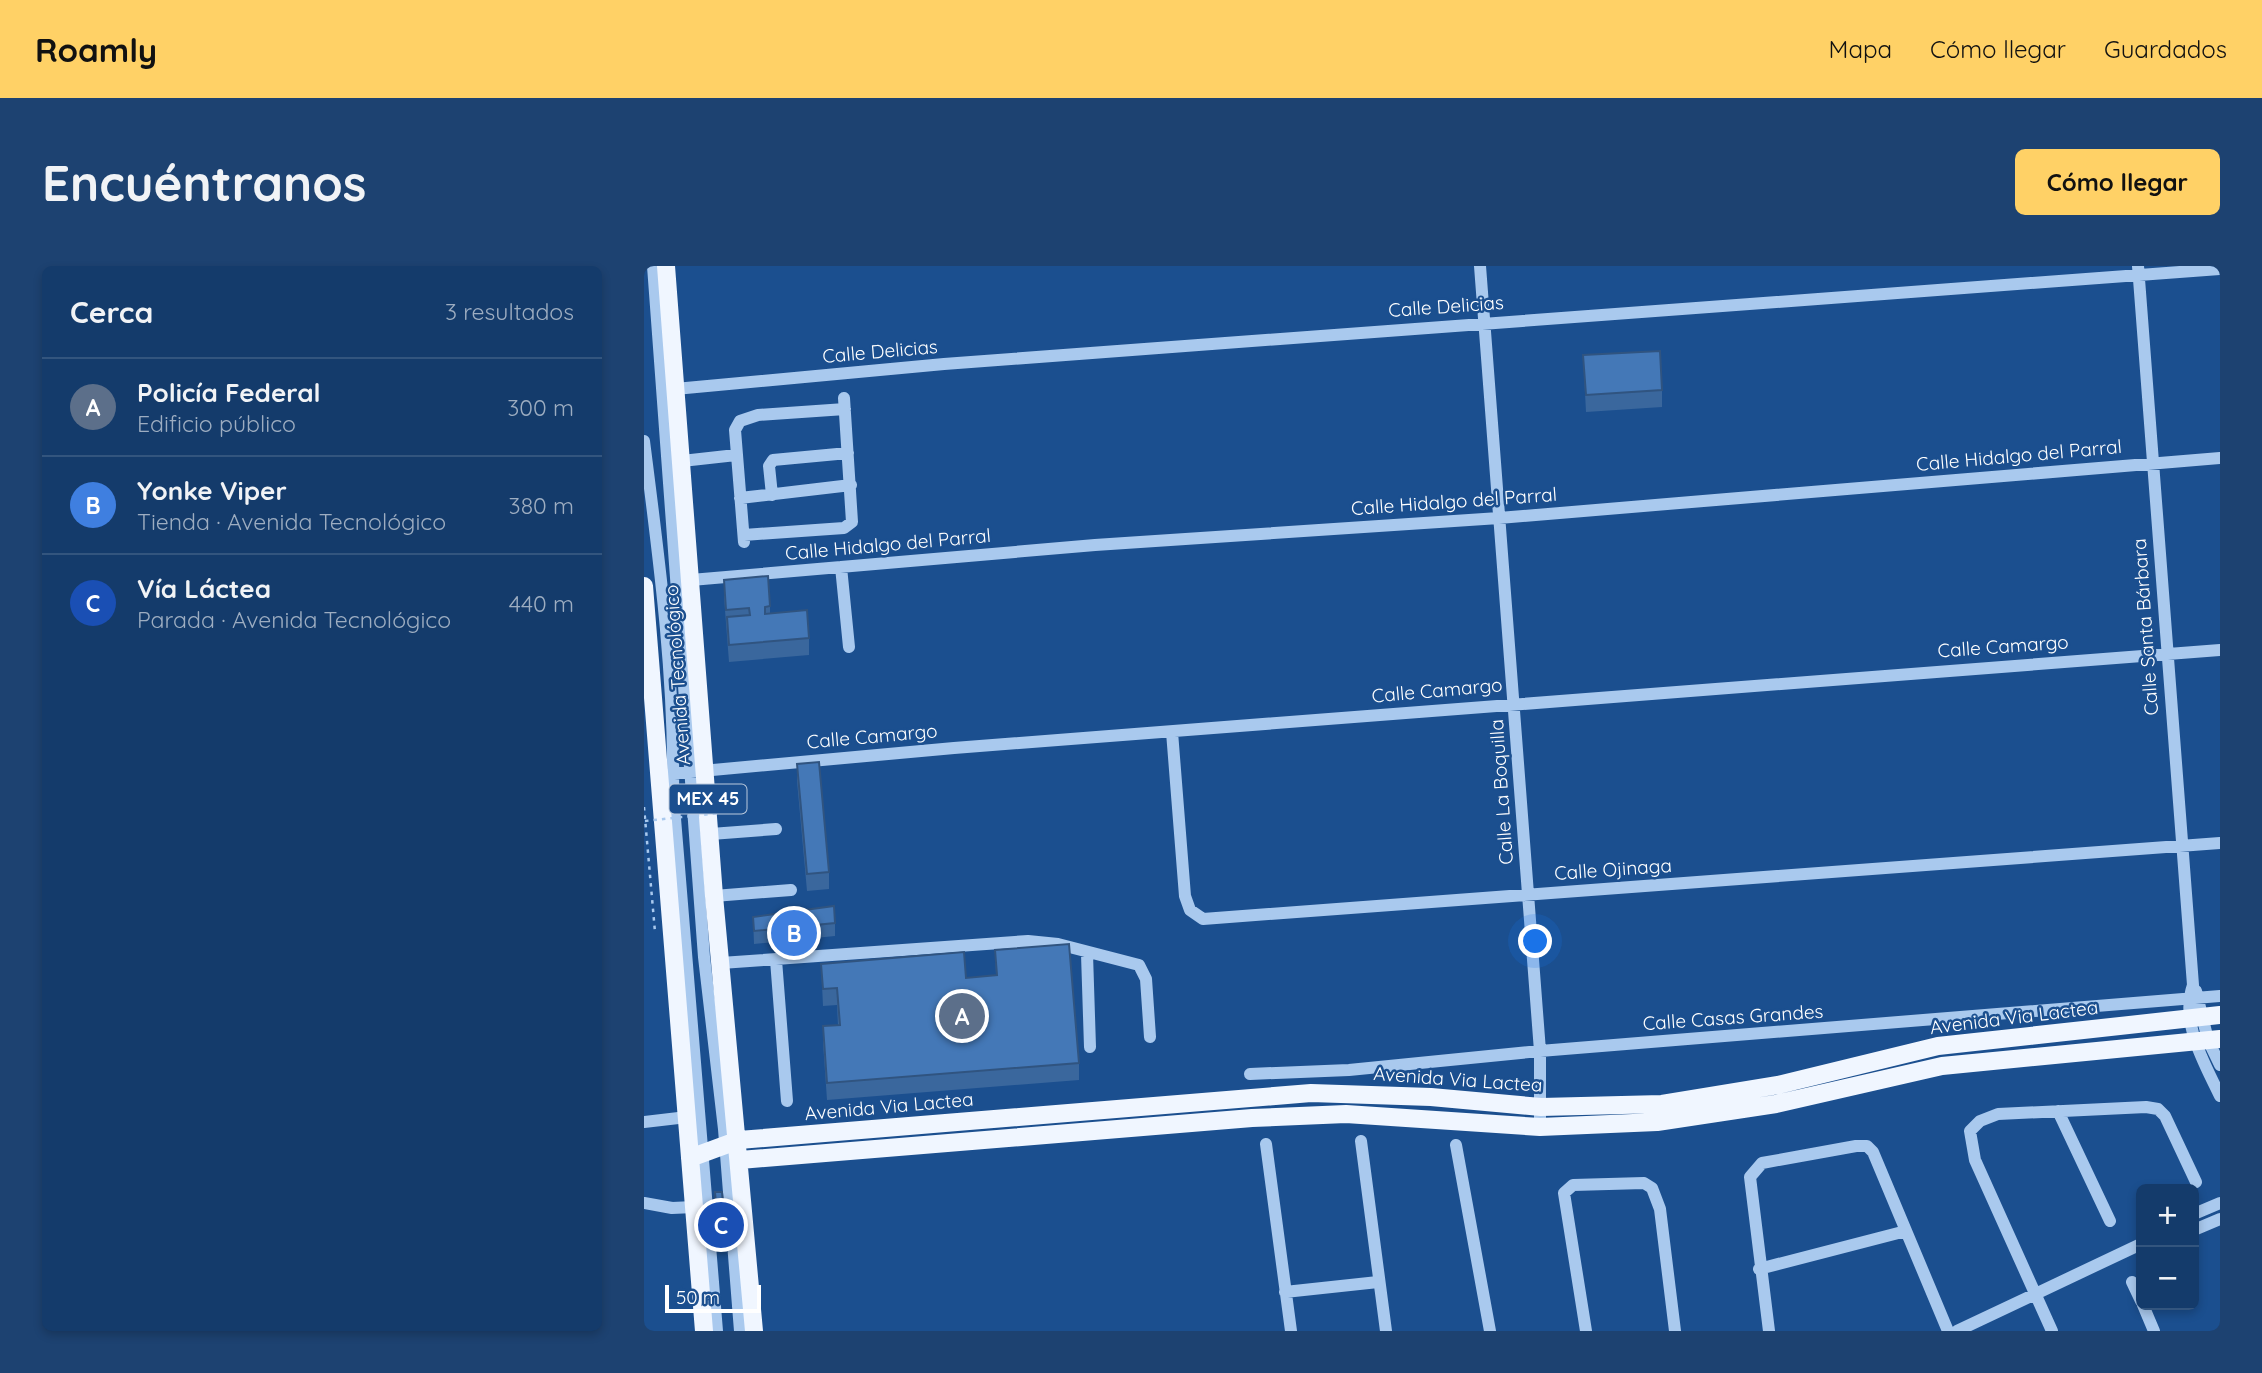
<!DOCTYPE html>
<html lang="es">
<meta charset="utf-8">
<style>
:root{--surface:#143b6b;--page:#1d4271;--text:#f1f3f6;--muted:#9dadc1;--line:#33557e;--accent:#ffd166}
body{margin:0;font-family:Quicksand,sans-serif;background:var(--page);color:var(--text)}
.controls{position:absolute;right:21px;bottom:21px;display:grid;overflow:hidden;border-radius:10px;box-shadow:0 4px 10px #0003}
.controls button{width:63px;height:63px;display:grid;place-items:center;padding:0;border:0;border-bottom:2px solid var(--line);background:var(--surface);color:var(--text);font:35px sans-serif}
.scale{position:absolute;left:21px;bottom:18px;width:96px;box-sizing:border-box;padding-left:7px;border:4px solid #fff;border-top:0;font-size:19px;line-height:24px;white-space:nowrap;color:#fff;-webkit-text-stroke:5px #1b4f8f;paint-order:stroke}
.you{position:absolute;left:892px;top:676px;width:24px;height:24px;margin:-18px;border:5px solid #fff;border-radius:50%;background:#1a73e8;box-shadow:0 0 0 10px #1a73e833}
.badge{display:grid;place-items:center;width:46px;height:46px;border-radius:50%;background:var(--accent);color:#fff;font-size:23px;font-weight:700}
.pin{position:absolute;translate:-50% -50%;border:4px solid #fff;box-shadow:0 2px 7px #0006}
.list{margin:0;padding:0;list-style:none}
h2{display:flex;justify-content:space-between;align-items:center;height:91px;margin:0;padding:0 28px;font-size:30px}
h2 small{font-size:23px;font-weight:400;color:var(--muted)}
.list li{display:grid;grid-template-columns:46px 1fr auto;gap:21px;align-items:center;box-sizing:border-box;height:98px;padding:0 28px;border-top:2px solid var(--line)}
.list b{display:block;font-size:26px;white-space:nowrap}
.list p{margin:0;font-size:23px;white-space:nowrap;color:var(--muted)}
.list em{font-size:23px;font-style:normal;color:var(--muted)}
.map{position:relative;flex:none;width:1576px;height:1065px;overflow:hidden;border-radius:10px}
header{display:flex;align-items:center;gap:42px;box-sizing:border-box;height:98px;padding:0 35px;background:var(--accent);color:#111}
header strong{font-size:33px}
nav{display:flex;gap:38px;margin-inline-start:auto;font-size:24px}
.intro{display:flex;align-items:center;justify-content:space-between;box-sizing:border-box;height:168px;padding:0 42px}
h1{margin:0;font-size:49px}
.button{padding:18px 32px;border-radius:10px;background:var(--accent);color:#111;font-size:24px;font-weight:700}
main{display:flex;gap:42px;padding:0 42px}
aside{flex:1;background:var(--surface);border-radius:10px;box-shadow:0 4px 10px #0003}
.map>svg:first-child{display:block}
</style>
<header>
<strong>Roamly</strong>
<nav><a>Mapa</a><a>Cómo llegar</a><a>Guardados</a></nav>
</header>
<div class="intro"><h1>Encuéntranos</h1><a class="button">Cómo llegar</a></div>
<main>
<aside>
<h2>Cerca<small>3 resultados</small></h2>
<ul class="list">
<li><span class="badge" style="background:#5c6f8a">A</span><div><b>Policía Federal</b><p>Edificio público</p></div><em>300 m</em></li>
<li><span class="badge" style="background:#3f7fe0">B</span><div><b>Yonke Viper</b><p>Tienda · Avenida Tecnológico</p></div><em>380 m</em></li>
<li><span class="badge" style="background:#1a4fb4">C</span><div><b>Vía Láctea</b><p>Parada · Avenida Tecnológico</p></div><em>440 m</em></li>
</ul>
</aside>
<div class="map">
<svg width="1576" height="1065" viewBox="0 0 1576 1065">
<rect width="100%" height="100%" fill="#1b4f8f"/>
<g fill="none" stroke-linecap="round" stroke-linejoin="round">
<!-- path -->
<path stroke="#a9c9ee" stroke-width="2.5" stroke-dasharray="3.5 5" stroke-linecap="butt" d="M0,541l11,125"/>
<!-- minor -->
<path stroke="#a9c9ee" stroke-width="12" d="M9,0l51,691 20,172 16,202
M836,0l60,785v76
M1494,0l55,719c-13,38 11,77 27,111
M31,123l269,-25 1276,-95
M0,175c15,118 31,235 29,353l44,537
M38,195l54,-6
M128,229l-3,-29 4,-6 75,-7
M96,232l111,-13
M100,269l100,-7 8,-6 -8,-124
M100,276l-9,-112 5,-9 18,-6 87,-6
M197,301l8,80
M47,314l404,-35 404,-27 721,-60
M528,466l13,164 5,14 13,9 1017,-76
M14,509l296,-27 1266,-98
M67,568l65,-5
M70,630l77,-6
M443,688l3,93
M132,694l11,141
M77,697l307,-22 30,3 81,21 7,14 4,58
M1552,725l12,49 12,25
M606,808l99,-4 191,-19 680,-55
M1414,845l52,110
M0,856l43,-5
M717,875l25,190
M622,878l25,187
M812,879l34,186
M0,937l28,5 22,-1
M1550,948l26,-11
M1550,964l26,-11
M1115,1003l147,-38
M1488,1016l9,19
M641,1026l93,-10
M1499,1039l11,26
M942,1065l-22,-138 9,-8 71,-2 8,5 8,21 15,122
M1125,1065l-19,-154 12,-14 94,-17h11l6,6 75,179
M1313,1065l184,-87
M1408,1065l-77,-171 -5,-29 10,-10 18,-7 148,-7 12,2 7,7 31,66"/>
<!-- major -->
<path stroke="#f0f6ff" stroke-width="18" d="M22,0l48,630 40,435
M0,320l60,745
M46,892l49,-18 572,-47 120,4 110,10 121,-3 116,-19 160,-39 282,-31
M96,894l512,-42 94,-4 194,13 117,-5 119,-18 166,-38 278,-27"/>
<!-- path-bridge -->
<path stroke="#a9c9ee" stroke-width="2.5" stroke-dasharray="3.5 5" stroke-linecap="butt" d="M1,555l84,-9"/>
</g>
<!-- wall -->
<path fill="#3a679d" d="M939,89l79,35v17l-76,5z
M80,314l46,26v7l39,25v17l-80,7 -5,-65z
M153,498l32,108v17l-22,2 -10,-110z
M109,651l82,6v13l-81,8z
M351,684l84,113v17l-252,20 -4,-57v-17l15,-1 -1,-20 -14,1 -2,-42 145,14 30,-3z
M71,926l11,49v9h-7z"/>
<!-- building -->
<path fill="#4478b7" stroke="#305480" stroke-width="2" d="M1016,85l2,39 -76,5 -3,-40z
M124,310l2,30 -5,1v7l42,-4 2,28 -80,7 -2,-28 23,-2 -1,-7 -23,2 -2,-30z
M175,496l10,110 -22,2 -10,-110z
M190,640l1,17 -81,8 -1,-14z
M425,678l10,119 -252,20 -4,-57 17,-1 -3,-37 -14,1 -2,-25 143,-12 2,26 31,-3 -2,-25z
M71,926h7l4,49 -7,1z"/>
<g text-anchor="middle" stroke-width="5" stroke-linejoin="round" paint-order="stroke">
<!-- shield labels -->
<rect fill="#1b4f8f" stroke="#bbcadd" stroke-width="2" x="25.5" y="518.5" width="77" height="29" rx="5"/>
<g font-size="18" font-weight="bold" fill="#fff">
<text x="64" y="539">MEX 45</text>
</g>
<!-- street labels -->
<g font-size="19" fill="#fff" stroke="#1b4f8f">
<text transform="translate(802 40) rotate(-4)" y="7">Calle Delicias</text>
<text transform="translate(236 85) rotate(-5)" y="7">Calle Delicias</text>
<text transform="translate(1375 189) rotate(-5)" y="7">Calle Hidalgo del Parral</text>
<text transform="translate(810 235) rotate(-4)" y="7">Calle Hidalgo del Parral</text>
<text transform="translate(244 278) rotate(-5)" y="7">Calle Hidalgo del Parral</text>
<text transform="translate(1501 361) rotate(-94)" y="7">Calle Santa Bárbara</text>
<text transform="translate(1359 380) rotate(-4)" y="7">Calle Camargo</text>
<text transform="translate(33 409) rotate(-94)" y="7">Avenida Tecnológico</text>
<text transform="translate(793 424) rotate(-5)" y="7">Calle Camargo</text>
<text transform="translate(228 470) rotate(-5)" y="7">Calle Camargo</text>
<text transform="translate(857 526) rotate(-94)" y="7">Calle La Boquilla</text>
<text transform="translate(969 603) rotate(-4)" y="7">Calle Ojinaga</text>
<text transform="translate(1089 751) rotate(-4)" y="7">Calle Casas Grandes</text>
<text transform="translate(1370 751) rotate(-7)" y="7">Avenida Via Lactea</text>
<text transform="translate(814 813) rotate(4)" y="7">Avenida Via Lactea</text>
<text transform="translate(245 840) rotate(-5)" y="7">Avenida Via Lactea</text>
</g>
</g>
</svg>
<div class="controls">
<button>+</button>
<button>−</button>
</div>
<div class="scale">50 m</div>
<div class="you"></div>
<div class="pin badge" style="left:318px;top:750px;background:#5c6f8a">A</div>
<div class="pin badge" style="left:150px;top:667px;background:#3f7fe0">B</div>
<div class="pin badge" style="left:77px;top:959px;background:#1a4fb4">C</div>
</div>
</main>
